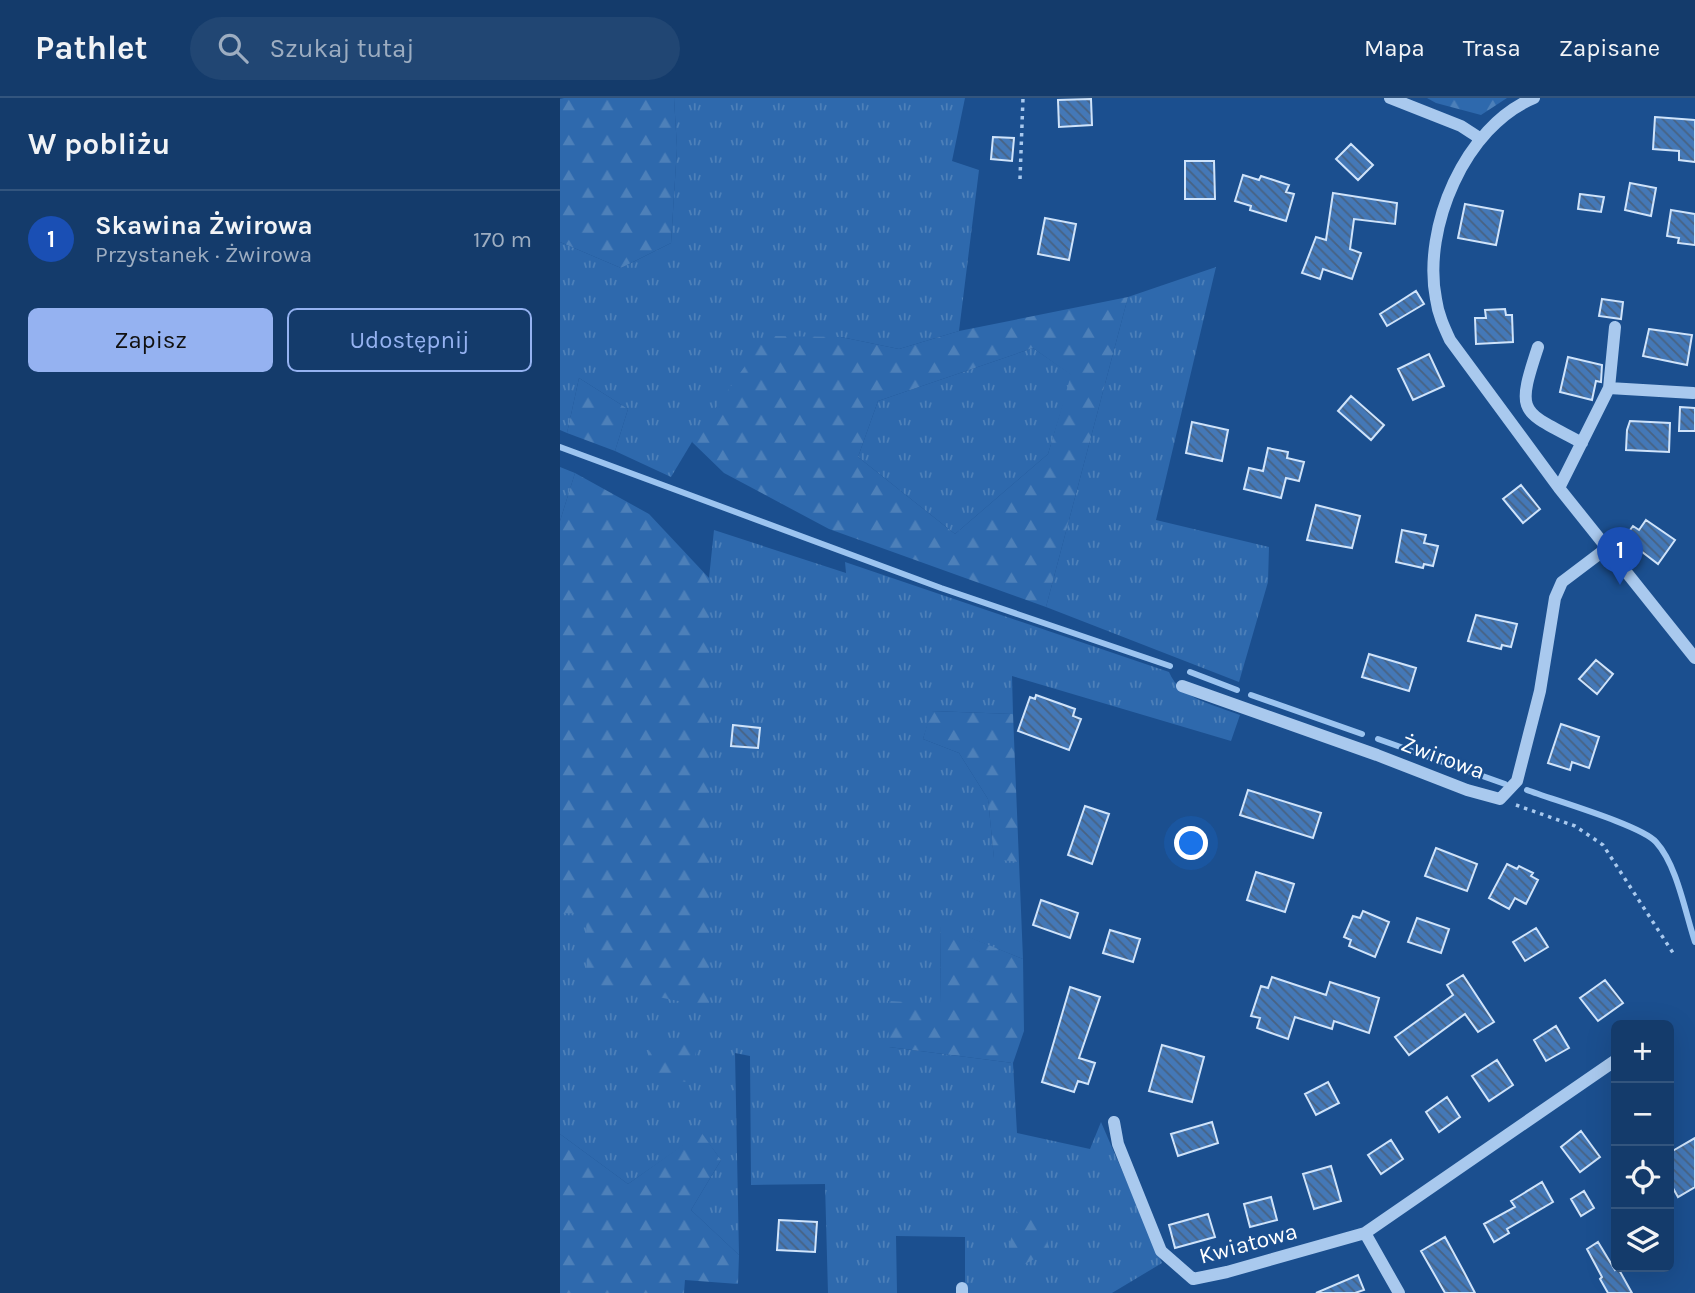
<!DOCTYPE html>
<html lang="pl">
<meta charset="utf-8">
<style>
:root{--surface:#143b6b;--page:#214673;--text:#f1f3f6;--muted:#9dadc1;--line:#33557e;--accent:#95b2f1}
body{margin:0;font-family:Karla,sans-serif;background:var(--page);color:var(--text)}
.controls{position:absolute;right:21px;bottom:21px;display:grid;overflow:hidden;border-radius:10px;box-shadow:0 7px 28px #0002}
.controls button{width:63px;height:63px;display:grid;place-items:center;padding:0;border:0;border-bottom:2px solid var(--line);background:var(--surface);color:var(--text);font:35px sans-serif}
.you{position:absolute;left:632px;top:746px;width:24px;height:24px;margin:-18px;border:5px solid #fff;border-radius:50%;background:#1a73e8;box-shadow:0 0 0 10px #1a73e833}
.badge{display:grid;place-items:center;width:46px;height:46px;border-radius:50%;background:var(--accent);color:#fff;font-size:23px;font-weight:700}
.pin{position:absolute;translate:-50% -58px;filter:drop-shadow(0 2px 4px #0008)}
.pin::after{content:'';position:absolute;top:37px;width:24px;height:21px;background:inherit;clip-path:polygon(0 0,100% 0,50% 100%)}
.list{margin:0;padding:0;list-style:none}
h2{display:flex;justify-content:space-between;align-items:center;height:91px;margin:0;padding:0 28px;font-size:30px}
h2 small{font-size:23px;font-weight:400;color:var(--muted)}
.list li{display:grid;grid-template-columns:46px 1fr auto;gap:21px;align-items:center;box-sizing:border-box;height:98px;padding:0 28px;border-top:2px solid var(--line)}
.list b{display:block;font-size:26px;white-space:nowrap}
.list p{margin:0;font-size:23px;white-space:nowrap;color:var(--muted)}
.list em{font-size:23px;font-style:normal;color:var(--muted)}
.actions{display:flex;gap:14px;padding:21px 28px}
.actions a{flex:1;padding:16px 0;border:2px solid var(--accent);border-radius:10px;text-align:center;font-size:24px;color:var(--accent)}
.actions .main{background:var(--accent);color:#111}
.icon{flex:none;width:38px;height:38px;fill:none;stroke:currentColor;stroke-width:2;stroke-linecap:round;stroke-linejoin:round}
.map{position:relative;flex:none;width:1135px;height:1195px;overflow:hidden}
header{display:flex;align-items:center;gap:42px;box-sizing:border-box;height:98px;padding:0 35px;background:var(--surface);border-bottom:2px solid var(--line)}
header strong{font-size:33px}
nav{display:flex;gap:38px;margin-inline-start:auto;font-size:24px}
.search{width:490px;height:63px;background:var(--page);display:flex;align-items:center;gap:18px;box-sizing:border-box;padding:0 24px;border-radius:38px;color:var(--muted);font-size:26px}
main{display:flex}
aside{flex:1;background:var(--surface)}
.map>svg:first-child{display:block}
</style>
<header>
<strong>Pathlet</strong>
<div class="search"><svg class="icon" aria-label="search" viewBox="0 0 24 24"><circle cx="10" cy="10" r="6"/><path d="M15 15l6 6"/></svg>Szukaj tutaj</div>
<nav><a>Mapa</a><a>Trasa</a><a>Zapisane</a></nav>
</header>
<main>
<aside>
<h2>W pobliżu<small></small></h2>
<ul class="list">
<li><span class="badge" style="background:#1a4fb4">1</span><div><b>Skawina Żwirowa</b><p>Przystanek · Żwirowa</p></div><em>170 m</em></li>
</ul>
<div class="actions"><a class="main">Zapisz</a><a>Udostępnij</a></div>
</aside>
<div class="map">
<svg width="1135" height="1195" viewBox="0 0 1135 1195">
<defs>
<pattern id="grass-tufts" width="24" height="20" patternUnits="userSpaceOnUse" patternTransform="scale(1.75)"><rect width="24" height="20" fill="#2e69ad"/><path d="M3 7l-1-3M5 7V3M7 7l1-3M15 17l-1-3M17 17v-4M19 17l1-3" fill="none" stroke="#4d80b9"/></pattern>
<pattern id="forest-firs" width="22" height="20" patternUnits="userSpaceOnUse" patternTransform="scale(1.75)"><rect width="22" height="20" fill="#2e69ad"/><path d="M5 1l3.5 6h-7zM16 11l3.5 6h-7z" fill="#4d80b9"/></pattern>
<pattern id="building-back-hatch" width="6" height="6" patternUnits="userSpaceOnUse" patternTransform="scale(1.75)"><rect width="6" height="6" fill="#4478b7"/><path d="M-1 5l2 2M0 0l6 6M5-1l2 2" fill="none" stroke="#486282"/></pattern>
</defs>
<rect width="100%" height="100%" fill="#1b4f8f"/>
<!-- grass -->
<path fill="url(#grass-tufts)" d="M114,0h291l-13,63 27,9 -20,161 -60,18 -58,-12 -149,105 -21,35 -56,-26 13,-42 -49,-31 -12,55 -7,-3v-188l61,26 50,-25 6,-95z
M656,169l-60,253 113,27 -1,35 -29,100 -193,-75 82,-310z
M473,250l39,27 -24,79 -93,80 -97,-77 20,-56z
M0,369l15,6 -15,48z
M154,432l132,43 -1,-11 324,110c11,27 46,33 71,43l-9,26 -219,-65 1,38 -81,-3 -9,28 36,14 29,46 6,59 25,4 4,97 -83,-33 1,78 -52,43 124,16 4,70 73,16 11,-27 61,141 -50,30h-147v-56l-69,-1 1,57h-69l-3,-109 -74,1 -1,-129 -15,-3 4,202 -48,-45 30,-50 -20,-27 -73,51 -68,-50v-221h26l123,93v-428z"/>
<!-- forest -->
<path fill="url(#forest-firs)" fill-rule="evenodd" d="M4,0h110l3,50 -6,95 -50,25 -61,-26v-143z
M867,0h80l-26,17 -45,-12z
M568,199l-82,310 -217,-78 -105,-56 -32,-31 74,-106 75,1 58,12 60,-18zM473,250l38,27 -23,79 -93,80 -97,-77 20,-56z
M19,280l49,31 -13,42 -48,-18z
M15,375l74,41 60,64v429l-122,-24 -1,-69 -26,-1v-392z
M371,613l82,3 6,148 -25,-3 -6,-60 -29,-46 -36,-14z
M380,827l83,34 1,72 -11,32 -124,-16 -1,-46 53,3z
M91,939l47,6 -9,39 -43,-3z
M141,1034l20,28 -30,50 48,45 -1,29 -53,-4 -1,13h-124v-159l68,50z
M458,1107l31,10 -2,37 -44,24z"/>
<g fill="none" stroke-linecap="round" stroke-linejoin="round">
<!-- stream -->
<path stroke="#9cc4f0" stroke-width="6" d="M0,349l381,141 229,78
M630,574l47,18
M691,597l111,39
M818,641l127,45
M967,692c26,10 114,35 129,52 21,23 29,70 39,100"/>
</g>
<!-- building -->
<path fill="url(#building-back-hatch)" stroke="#cfe3fa" stroke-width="2" d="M531,1l1,26 -33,2 -1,-27z
M1095,19l40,3v42l-16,-2v-9l-26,-2z
M433,39l21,1 -2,23 -21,-2z
M791,46l22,21 -15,15 -22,-21z
M625,63h29l1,38h-30z
M683,77l16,5 2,-4 28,9 -3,7 8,2 -8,27 -36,-11 1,-4 -16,-5z
M1070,85l26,5 -5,28 -26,-6z
M773,95l64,10 -2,21 -41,-5 -4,30 11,4 -9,26 -29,-10 -3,10 -18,-6 14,-36 10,3z
M1020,96l24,3 -3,15 -23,-3z
M905,106l38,7 -7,34 -38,-7z
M1111,112l24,4v31l-17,-2 1,-5 -12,-2z
M485,120l31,6 -7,36 -31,-6z
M856,193l8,13 -37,22 -7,-12z
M1042,201l21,3 -2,17 -22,-3z
M945,211l1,6h6l1,27 -37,2 -1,-26h11l-1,-8z
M1089,231l43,6 -5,30 -44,-9z
M869,256l15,32 -31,14 -15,-31z
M1008,259l34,8 -1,17 -5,-1 -4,19 -32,-8z
M791,298l33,29 -13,15 -33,-29z
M1120,309l15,1v23h-16z
M1070,323l40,2 -1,29 -43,-2 1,-20z
M632,324l36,8 -6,31 -36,-8z
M708,350l20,4 -1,6 17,4 -5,19 -13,-3 -5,20 -37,-9 5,-21 14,3z
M961,387l19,24 -17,14 -20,-24z
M756,407l44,11 -8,32 -45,-8z
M1086,422l29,20 -17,24 -34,-26 9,-12 6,4z
M842,432l24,5 -2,8 14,3 -5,20 -9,-2 -1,4 -27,-6z
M916,517l41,9 -6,23 -9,-2 -1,4 -33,-8z
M809,556l47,14 -7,23 -47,-14z
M1036,562l17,14 -16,20 -18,-15z
M476,597l39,14 -2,7 8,3 -12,31 -51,-19 12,-34 5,2z
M1001,626l38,13 -10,31 -17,-6 -2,8 -22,-7z
M173,627l27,3 -2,20 -27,-2z
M688,692l73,23 -8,25 -73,-23z
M525,708l24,8 -17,50 -24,-9z
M876,750l41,16 -10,27 -42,-15z
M947,766l10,5 2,-3 14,7 -2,3 7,4 -12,24 -11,-6 -6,11 -20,-11z
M696,774l38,12 -9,28 -38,-12z
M481,802l37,13 -8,25 -37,-13z
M803,813l26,11 -14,35 -26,-11 2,-6 -7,-3 9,-21 7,2z
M857,820l32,11 -8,24 -33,-11z
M976,830l12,19 -23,14 -12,-19z
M550,832l30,9 -7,23 -30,-9z
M903,877l31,47 -16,10 -13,-18 -56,41 -14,-18 58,-42 -6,-10z
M712,879l54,18 4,-13 49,16 -10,35 -35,-12 -2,8 -37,-12 -7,22 -31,-11 3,-10 -9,-2 10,-30 7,2z
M1045,882l18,23 -25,18 -18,-23z
M510,889l30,10 -21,61 16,5 -7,21 -10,-3 -4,11 -32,-10z
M996,928l13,22 -23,13 -12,-21z
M602,947l42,12 -12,45 -43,-11z
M937,962l16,25 -24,16 -17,-25z
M768,984l11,21 -23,12 -11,-21z
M887,999l13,20 -21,15 -13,-20z
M652,1024l6,21 -40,13 -7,-22z
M1021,1033l19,26 -20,15 -19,-25z
M1135,1040v49l-17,10 -9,-16v-28z
M831,1042l12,19 -22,15 -13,-19z
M771,1068l10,35 -27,8 -11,-35z
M982,1084l11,20 -46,27 2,4 -15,9 -10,-18 31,-17 -4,-6z
M1024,1093l10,17 -13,8 -10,-17z
M711,1099l6,23 -27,7 -6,-23z
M648,1116l7,23 -40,11 -6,-23z
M219,1122l38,2 -2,30 -38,-2z
M885,1139l19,35 11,21h-30l-24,-42z
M1038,1144l17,28 3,-2 14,25h-24l-8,-14 2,-2 -15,-28z
M798,1177l6,15 -9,3h-39z"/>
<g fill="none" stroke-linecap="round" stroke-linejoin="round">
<!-- path -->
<path stroke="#a9c9ee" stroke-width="3.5" stroke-dasharray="3.5 5" stroke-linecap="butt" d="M460,81l3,-81
M956,707l59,21 28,19 72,111"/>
<!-- minor -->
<path stroke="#a9c9ee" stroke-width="12" d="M830,0l71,28 20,13
M974,0c-69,28 -112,130 -98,201 2,15 8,28 14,41l109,148 136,170
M978,249c-23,69 -17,63 44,96
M1049,290l6,-61
M999,390l50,-100 84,5
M622,588l195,69 90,35 33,9 17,-18 23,-90 15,-93 7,-16 45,-34
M554,1024l4,22 43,107 32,28 34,-7 138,-39 251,-173
M805,1135l34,60
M402,1195v-5"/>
</g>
<g text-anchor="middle" stroke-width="5" stroke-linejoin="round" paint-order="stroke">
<!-- street labels -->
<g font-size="23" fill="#fff" stroke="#1b4f8f">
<text transform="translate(883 659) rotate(20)" y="8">Żwirowa</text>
<text transform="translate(688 1145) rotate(-15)" y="8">Kwiatowa</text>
</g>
</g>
</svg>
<div class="controls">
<button>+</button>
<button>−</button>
<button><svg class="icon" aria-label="locate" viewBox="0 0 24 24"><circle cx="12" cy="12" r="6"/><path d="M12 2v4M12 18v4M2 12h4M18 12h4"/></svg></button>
<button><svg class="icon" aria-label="layers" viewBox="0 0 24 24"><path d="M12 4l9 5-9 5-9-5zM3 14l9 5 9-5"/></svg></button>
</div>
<div class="you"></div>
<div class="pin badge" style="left:1060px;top:487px;background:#1a4fb4">1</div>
</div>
</main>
